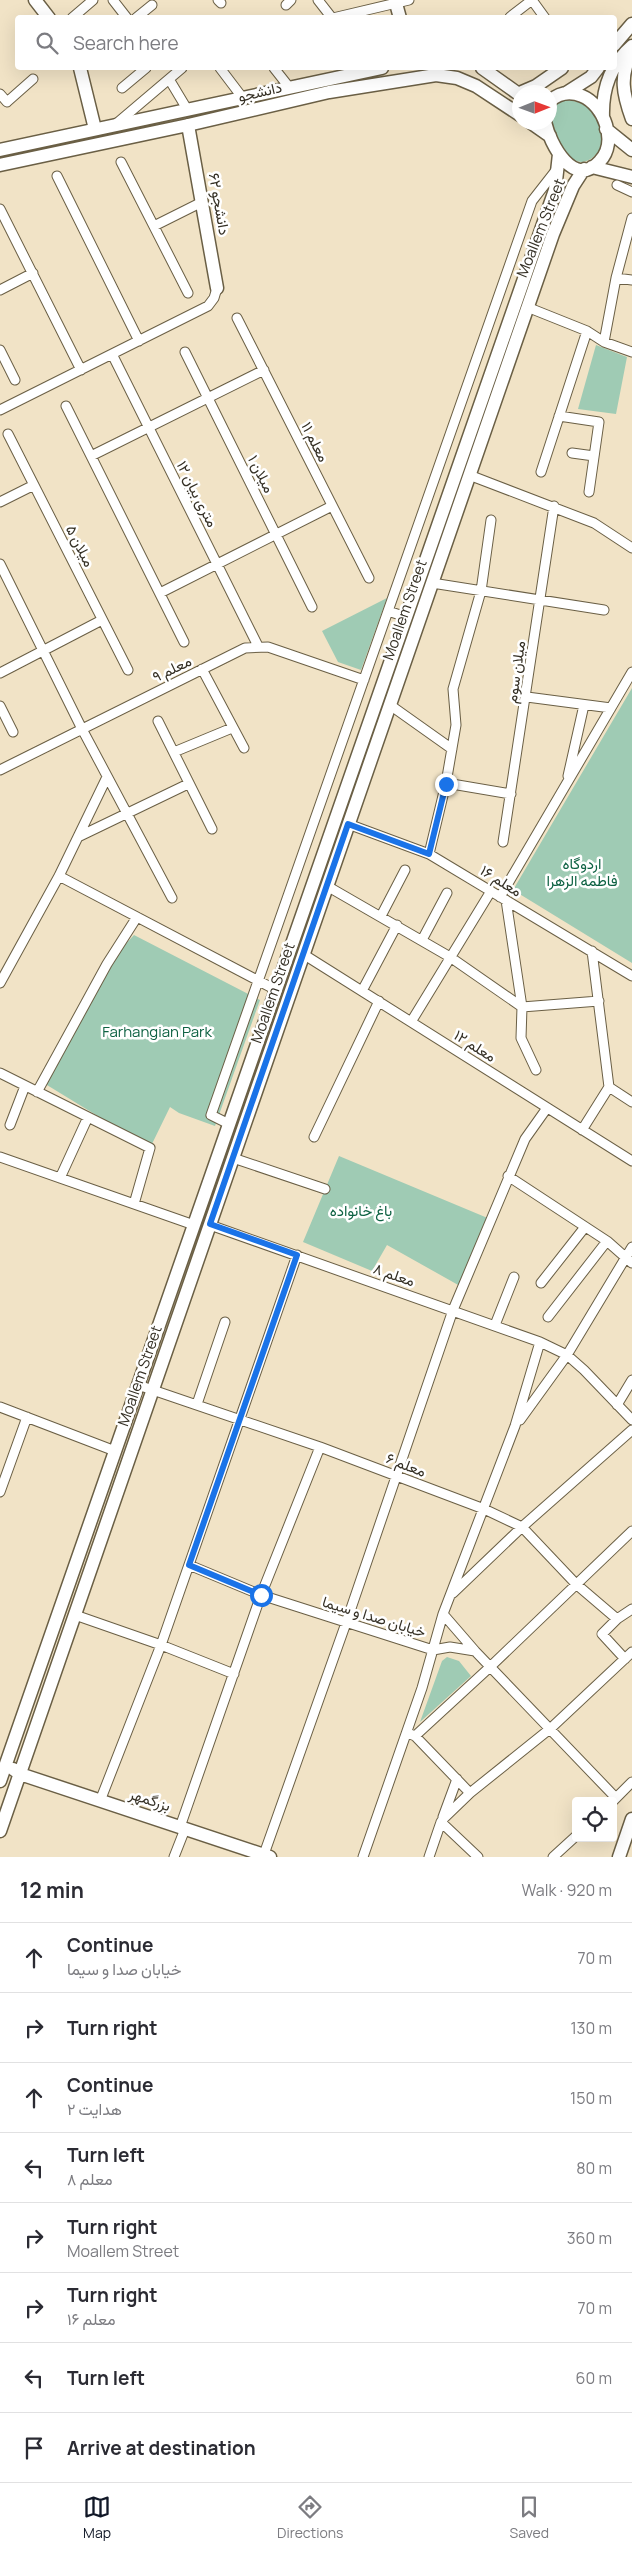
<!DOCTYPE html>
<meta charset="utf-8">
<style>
:root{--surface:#fff;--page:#f7f7f7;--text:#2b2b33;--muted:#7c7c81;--line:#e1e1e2;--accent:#111827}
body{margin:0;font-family:Manrope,Vazirmatn,sans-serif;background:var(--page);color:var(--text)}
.controls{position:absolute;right:15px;bottom:15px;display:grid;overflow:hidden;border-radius:5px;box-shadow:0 5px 20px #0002}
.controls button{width:45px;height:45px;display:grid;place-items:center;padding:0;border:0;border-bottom:1px solid var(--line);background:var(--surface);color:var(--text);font:25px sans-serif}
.compass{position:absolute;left:512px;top:85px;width:45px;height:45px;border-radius:50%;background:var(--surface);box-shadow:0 5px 20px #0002;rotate:89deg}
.stop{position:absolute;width:15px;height:15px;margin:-11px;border:4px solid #1a73e8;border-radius:50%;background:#fff}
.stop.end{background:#1a73e8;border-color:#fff;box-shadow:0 1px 5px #0008}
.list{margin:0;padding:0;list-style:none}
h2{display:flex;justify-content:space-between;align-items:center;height:65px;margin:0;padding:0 20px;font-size:21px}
h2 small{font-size:16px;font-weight:400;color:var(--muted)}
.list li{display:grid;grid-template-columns:32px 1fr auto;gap:15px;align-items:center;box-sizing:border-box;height:70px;padding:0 20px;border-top:1px solid var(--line)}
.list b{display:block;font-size:19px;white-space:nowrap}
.list p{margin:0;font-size:16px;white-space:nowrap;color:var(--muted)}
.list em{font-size:16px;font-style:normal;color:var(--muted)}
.icon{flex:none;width:28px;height:28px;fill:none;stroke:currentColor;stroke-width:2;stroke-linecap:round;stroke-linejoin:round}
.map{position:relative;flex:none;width:632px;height:1857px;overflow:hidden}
.search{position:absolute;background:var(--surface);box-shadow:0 5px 20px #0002;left:15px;right:15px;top:15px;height:55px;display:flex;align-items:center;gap:12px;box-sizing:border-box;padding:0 18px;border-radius:5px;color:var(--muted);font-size:19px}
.sheet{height:625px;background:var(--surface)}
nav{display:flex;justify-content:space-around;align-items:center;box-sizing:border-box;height:70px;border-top:1px solid var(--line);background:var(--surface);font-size:14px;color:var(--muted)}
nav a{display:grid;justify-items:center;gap:2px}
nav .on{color:var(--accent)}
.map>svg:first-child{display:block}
</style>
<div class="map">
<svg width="632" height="1857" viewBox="0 0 632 1857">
<rect width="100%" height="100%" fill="#f1e3c6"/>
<!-- green -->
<path fill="#9fcbb4" d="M562,100c27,-2 42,21 40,46 -25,43 -58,-12 -51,-38z
M596,345l31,12 -11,57 -38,-5z
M387,598l-26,72 -23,-8 -16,-31z
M632,688v275l-119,-73z
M134,935l126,65 -45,126 -36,-13 -9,-6 -20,41 -108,-66 65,-118z
M339,1156l151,63 -30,67 -73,-41 -15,26 -69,-29z
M447,1657l12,4 12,15 -51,46 22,-61z"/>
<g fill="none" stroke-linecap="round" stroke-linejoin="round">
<defs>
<path id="street" d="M113,0l14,18
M218,0l3,3
M318,0l14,18
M532,0l13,18
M286,5l5,-5
M510,17l22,-17
M72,18l21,-18
M136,18l16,-13
M333,18l76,-18
M220,68l22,29
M274,68l15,19
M169,79l18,30
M122,88l24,-20
M0,94l7,8 26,-23
M116,124l66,-56
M121,162l67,131
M57,176l82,165
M617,185l15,7
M0,209l81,161
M154,226l48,-24
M616,278l16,2
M0,290l33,-17
M527,307l60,24 17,11 28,10
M237,318l132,260
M604,342l12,-64 16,-60
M0,350l15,30
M185,352l127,255
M112,354l146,292
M66,406l118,236
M0,410l208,-104 6,-8 3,-10
M559,416l40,6 -10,70
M8,434l120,236
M572,453l22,3
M91,456l173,-86
M541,472l46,-141
M469,475l125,48 38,25
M0,502l34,-17
M0,564l82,165 90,169
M432,583l172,27
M160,593l172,-87
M388,611l18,6
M202,669l42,79
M0,673l102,-53
M527,697l84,11
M390,705l62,44
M0,706l13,26
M158,721l54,108
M174,752l58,-24
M0,770l245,-122 23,-1 96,33
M568,776l16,-71
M446,783l65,11
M348,824l81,30 203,122
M78,837l110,-53
M503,842l51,-336
M429,854l17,-71 10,-58 -3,-36 28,-98 10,-71
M59,876l217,114
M327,886l123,71 72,50
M500,897l132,-225
M506,900l16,107 -1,31 15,32
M381,916l24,-46
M422,940l25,-47
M303,954l329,207
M0,983l59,-107 48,-99
M362,991l35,-66
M522,1007l77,-6
M411,1022l80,-131
M0,1073l150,75 -16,56
M609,1087l23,15
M37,1092l70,-128 30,-47
M229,1124l-18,-9 321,-914 25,-32
M10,1125l15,-39
M582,1130l27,-43 -17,-136
M314,1137l65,-136
M0,1157l194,68
M233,1158l92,31
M508,1176l99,65 25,22
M60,1178l28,-61
M210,1225l330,117 27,13 17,15 48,50
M541,1283l44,-56
M548,1317l59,-76
M495,1325l19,-48
M138,1385l182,62 164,62 38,18 54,57 41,35
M197,1404l28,-82
M617,1405l15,-25
M0,1407l115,44
M520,1420l47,-65 65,-108
M0,1492l27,-75
M189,1565l72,30 172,55 17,-3 25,4 141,147
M453,1593l69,-66 110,-97
M443,1614l32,37
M75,1615l86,30 73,29
M625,1659l-23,-25 15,-15 15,-10
M410,1734l5,2 55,57
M415,1736l75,-69 142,-136
M100,1801l61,-156 136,-390
M613,1801l19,-19
M443,1817l14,-38
M443,1819l27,-26 81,-65 81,-76
M443,1819l-2,3 37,35
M180,1827l81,-232 59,-148
M174,1857l11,-28
M263,1857l83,-234 107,-313 72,-171 22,-31
M363,1857l59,-169 21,-74 72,-188 25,-84
M429,1857l12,-35
M553,1857l23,-21"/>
<path id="secondary" d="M35,0l14,18
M395,0l5,18
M614,45l18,-21
M632,52c-13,24 -9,42 0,67
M80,68l15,61
M482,68l38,27
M522,92l14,-6 26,-18
M566,93l25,-16 7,-9
M603,117c-1,-28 7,-52 29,-71
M530,122l20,14
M545,122c5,22 29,68 55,39 18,-19 4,-56 -18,-65 -12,-5 -23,-3 -32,5
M188,125l29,163
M606,129l26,21
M0,150l382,-82
M0,165l188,-40 141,-33 107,-17 21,3 19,8 44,29
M592,167l40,10
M13,1769l7,5 250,83
M0,1781l555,-1591 4,-36
M0,1831l553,-1597 20,-48 11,-17
M619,1857l13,-38"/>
</defs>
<!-- street casing -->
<use href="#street" stroke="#6a5f45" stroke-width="11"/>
<!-- secondary casing -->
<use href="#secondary" stroke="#6a5f45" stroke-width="15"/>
<!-- street -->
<use href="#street" stroke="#fff" stroke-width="9"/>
<!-- secondary -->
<use href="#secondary" stroke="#fff" stroke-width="12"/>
</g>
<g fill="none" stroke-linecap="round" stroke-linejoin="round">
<!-- route -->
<path stroke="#1a73e8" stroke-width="6" d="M261,1595l-72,-30 108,-310 -87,-31 138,-400 81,30 17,-70"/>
</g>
<g text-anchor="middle" stroke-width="5" stroke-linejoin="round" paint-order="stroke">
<!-- street labels -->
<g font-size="15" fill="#353025" stroke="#fff">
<text transform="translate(260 92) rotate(-13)" y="5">دانشجو</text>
<text transform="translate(219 204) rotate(80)" y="5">دانشجو ۶۲</text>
<text transform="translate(541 228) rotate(-68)" y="5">Moallem Street</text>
<text transform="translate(315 442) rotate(63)" y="5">معلم ۱۱</text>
<text transform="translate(261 474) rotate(63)" y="5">میلان ۱</text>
<text transform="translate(197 494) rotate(63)" y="5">۱۲ متری بیان</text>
<text transform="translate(80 546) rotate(63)" y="5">میلان ۵</text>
<text transform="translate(405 610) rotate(-71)" y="5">Moallem Street</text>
<text transform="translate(172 669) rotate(-26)" y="5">معلم ۹</text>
<text transform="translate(516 672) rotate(-82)" y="5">میلان سوم</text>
<text transform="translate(501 881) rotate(32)" y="5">معلم ۱۶</text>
<text transform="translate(273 993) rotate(-71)" y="5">Moallem Street</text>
<text transform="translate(475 1046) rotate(32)" y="5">معلم ۱۲</text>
<text transform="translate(394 1275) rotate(19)" y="5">معلم ۸</text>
<text transform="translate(140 1376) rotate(-71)" y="5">Moallem Street</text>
<text transform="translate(406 1465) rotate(21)" y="5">معلم ۶</text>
<text transform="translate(374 1617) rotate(17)" y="5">خیابان صدا و سیما</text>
<text transform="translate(150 1800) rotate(18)" y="5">بزرگمهر</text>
</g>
<!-- park labels -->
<g font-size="15" fill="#0e6243" stroke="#fff">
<text x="582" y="869">اردوگاه<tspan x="582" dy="17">فاطمه الزهرا</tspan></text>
<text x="157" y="1037">Farhangian Park</text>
<text x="361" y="1216">باغ خانواده</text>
</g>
</g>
</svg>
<div class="controls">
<button><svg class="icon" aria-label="locate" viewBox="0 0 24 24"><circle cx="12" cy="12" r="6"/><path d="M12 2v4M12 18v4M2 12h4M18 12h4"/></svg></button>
</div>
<svg class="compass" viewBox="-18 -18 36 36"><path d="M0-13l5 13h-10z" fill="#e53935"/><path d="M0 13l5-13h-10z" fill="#7c7c81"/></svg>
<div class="stop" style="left:261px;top:1595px"></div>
<div class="stop end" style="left:446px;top:784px"></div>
<div class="search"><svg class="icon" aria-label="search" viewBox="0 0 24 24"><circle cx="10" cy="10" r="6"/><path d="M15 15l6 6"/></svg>Search here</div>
</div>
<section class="sheet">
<h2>12 min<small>Walk · 920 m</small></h2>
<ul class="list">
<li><svg class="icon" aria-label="ahead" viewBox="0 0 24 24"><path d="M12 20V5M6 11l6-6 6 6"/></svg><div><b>Continue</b><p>خیابان صدا و سیما</p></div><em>70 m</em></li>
<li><svg class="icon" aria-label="right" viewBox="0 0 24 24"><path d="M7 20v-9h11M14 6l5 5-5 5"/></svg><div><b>Turn right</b></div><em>130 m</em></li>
<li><svg class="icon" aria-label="ahead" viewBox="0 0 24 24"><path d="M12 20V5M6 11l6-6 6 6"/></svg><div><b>Continue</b><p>هدایت ۲</p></div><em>150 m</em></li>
<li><svg class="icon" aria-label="left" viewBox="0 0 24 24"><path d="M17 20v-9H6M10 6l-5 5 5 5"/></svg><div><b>Turn left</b><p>معلم ۸</p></div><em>80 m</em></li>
<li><svg class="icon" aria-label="right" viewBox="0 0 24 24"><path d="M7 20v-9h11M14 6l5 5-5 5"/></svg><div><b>Turn right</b><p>Moallem Street</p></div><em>360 m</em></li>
<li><svg class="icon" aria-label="right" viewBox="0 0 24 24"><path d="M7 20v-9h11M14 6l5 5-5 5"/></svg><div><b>Turn right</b><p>معلم ۱۶</p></div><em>70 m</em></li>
<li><svg class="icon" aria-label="left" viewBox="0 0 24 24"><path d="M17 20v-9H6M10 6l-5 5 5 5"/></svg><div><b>Turn left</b></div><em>60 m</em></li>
<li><svg class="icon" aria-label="arrive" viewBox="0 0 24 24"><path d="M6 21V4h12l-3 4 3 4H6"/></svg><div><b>Arrive at destination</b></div></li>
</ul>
</section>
<nav>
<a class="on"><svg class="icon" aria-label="map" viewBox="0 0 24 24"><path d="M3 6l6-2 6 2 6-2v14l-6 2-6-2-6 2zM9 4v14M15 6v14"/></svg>Map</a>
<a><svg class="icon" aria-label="directions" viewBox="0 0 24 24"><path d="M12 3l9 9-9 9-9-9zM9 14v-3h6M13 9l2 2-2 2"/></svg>Directions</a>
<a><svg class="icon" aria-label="saved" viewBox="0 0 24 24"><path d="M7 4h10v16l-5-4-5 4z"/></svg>Saved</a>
</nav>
